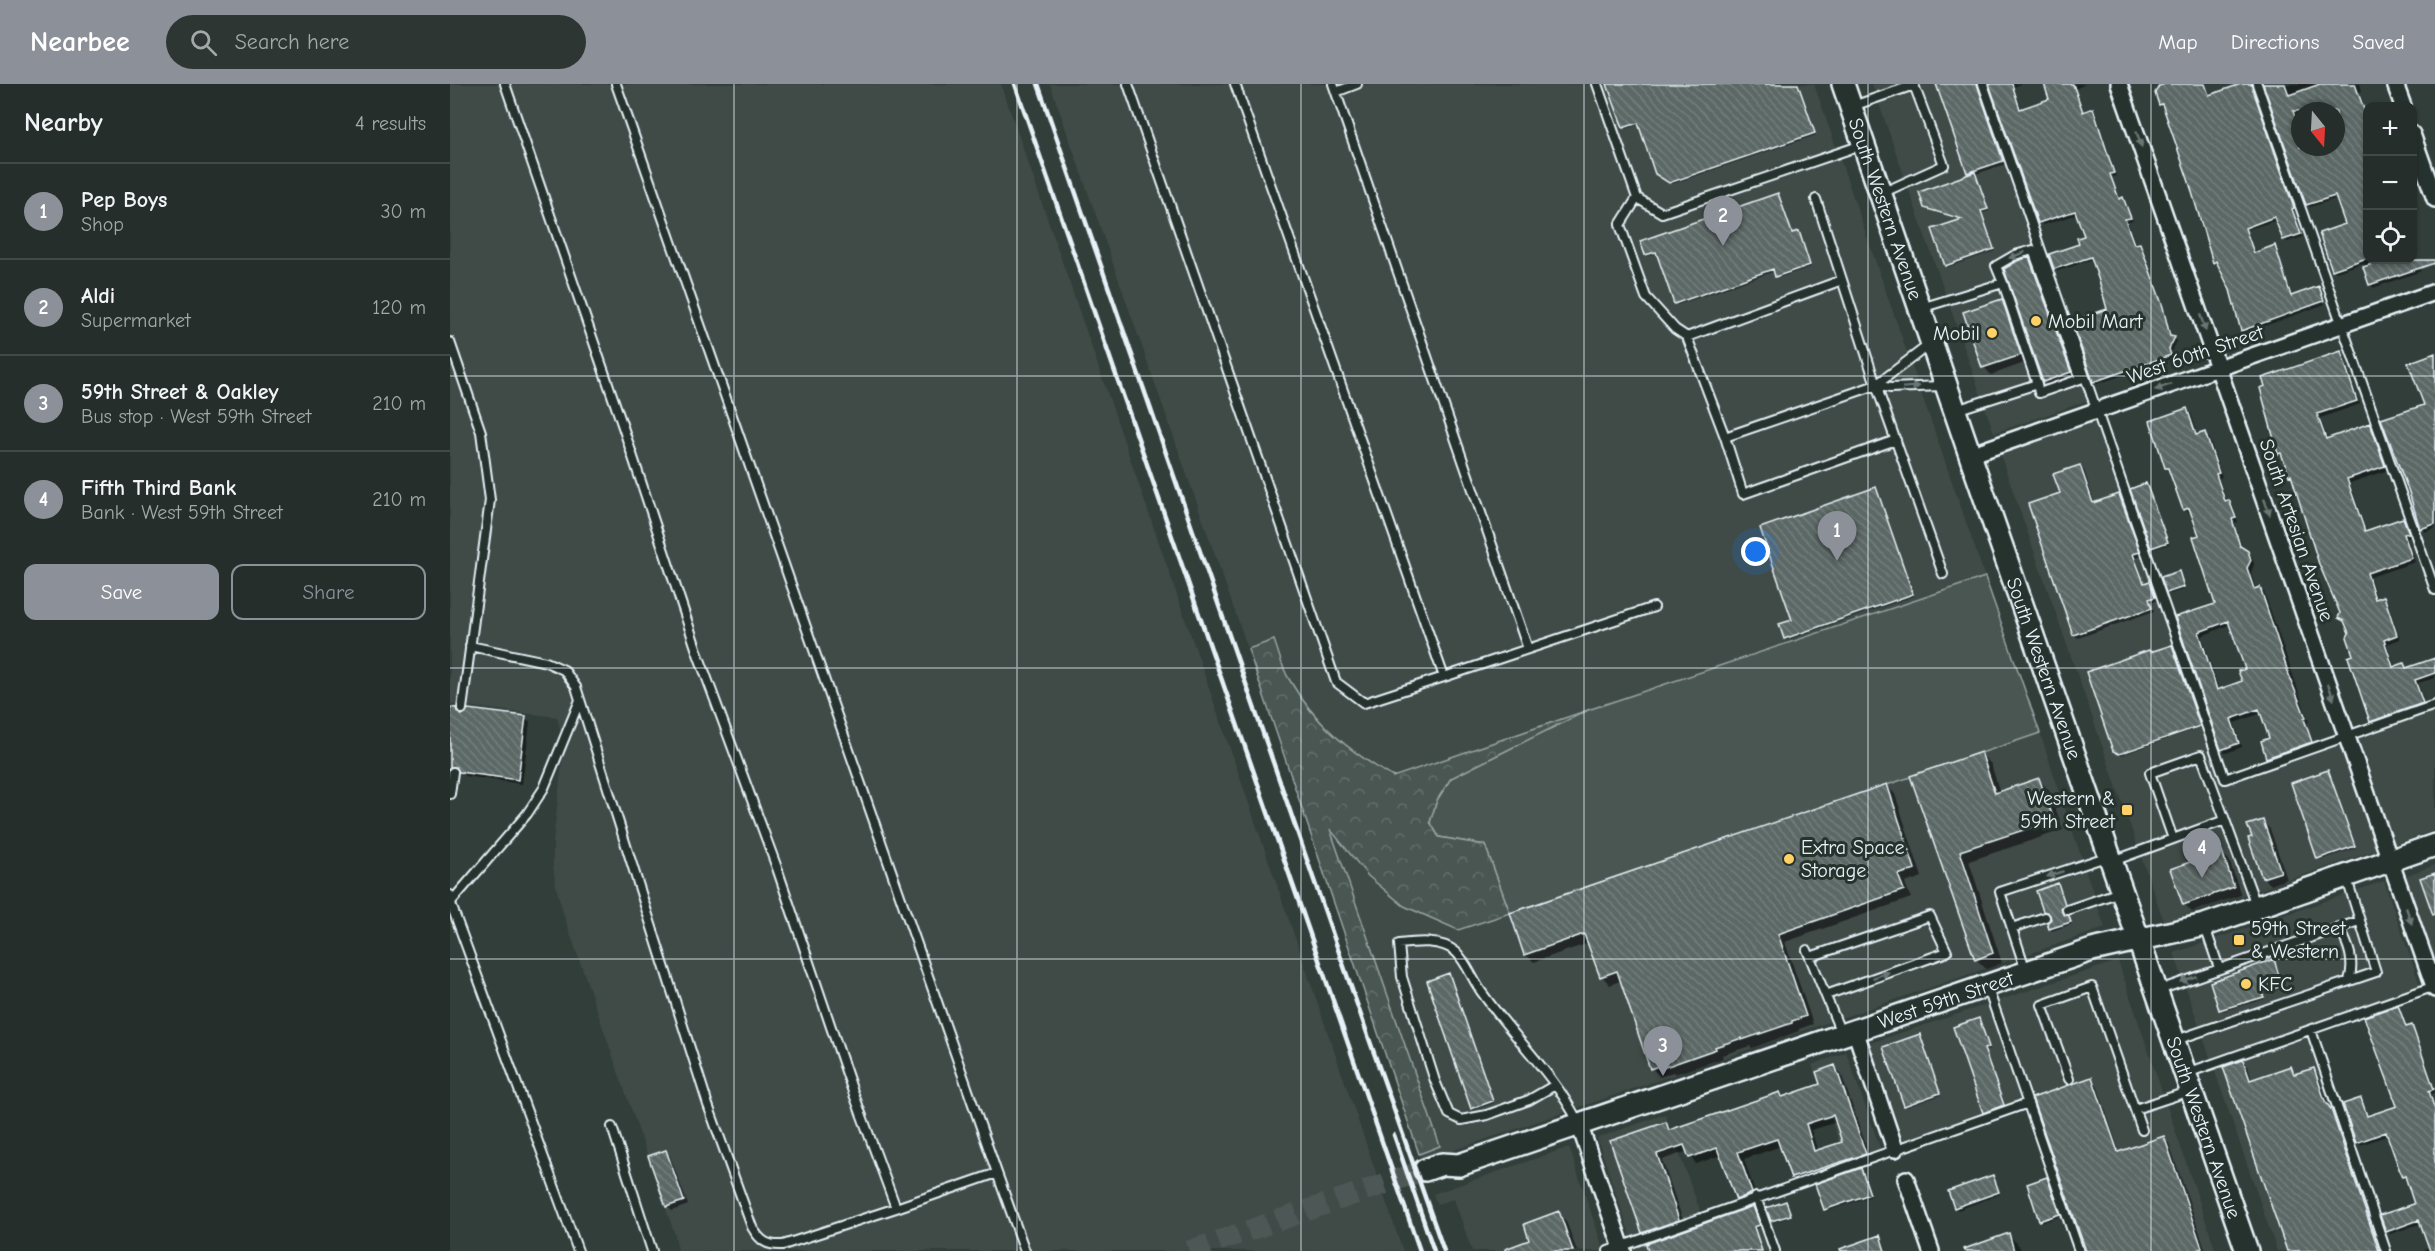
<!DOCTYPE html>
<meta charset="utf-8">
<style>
:root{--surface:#262e2b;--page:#2e3633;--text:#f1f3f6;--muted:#a4a8a9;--line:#424a47;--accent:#8c9099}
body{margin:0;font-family:"Comic Neue",sans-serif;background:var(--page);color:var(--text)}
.controls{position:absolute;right:18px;top:18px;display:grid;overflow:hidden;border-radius:12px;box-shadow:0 2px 4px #0004}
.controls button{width:54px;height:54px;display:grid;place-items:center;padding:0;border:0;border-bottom:2px solid var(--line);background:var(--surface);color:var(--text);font:30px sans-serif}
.compass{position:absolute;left:1841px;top:18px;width:54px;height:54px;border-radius:50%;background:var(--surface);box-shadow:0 2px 4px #0004;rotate:162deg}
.you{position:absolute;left:1306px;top:468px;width:21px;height:21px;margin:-15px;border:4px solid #fff;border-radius:50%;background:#1a73e8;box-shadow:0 0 0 9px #1a73e833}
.badge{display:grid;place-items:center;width:39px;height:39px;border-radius:50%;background:var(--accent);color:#fff;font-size:20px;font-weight:700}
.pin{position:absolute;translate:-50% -50px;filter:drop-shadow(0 2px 3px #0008)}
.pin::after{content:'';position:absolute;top:32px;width:21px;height:18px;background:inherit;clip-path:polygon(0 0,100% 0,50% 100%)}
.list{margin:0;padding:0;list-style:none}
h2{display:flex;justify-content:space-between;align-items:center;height:78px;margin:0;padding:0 24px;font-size:26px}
h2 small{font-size:20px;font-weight:400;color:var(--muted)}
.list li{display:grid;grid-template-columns:39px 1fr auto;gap:18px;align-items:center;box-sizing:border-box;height:96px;padding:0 24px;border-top:2px solid var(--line)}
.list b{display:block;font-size:22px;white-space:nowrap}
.list p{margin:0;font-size:20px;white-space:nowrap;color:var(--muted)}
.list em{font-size:20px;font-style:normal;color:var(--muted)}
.actions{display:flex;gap:12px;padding:18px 24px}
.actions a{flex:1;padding:14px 0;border:2px solid var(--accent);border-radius:12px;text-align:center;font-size:21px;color:var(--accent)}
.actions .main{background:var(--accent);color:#fff}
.icon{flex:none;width:33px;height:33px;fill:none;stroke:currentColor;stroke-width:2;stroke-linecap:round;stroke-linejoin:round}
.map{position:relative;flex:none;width:1985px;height:1167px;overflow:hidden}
header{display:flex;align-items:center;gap:36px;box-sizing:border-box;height:84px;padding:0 30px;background:var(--accent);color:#fff}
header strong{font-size:28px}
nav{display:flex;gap:33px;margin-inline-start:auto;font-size:21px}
.search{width:420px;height:54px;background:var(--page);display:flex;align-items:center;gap:15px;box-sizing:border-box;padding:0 21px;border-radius:33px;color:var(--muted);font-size:22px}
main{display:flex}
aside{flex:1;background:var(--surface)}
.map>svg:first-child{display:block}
</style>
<header>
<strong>Nearbee</strong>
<div class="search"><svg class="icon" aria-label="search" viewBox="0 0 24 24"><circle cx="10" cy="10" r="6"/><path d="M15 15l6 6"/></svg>Search here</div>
<nav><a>Map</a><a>Directions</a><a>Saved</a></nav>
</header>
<main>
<aside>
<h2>Nearby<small>4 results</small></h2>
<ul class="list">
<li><span class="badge">1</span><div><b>Pep Boys</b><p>Shop</p></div><em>30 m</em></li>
<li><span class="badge">2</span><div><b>Aldi</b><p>Supermarket</p></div><em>120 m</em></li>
<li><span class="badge">3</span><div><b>59th Street &amp; Oakley</b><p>Bus stop · West 59th Street</p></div><em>210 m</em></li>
<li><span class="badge">4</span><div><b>Fifth Third Bank</b><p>Bank · West 59th Street</p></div><em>210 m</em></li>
</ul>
<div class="actions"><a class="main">Save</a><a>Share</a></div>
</aside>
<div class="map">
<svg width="1985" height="1167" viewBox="0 0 1985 1167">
<defs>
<pattern id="forest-crowns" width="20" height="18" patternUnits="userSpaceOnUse" patternTransform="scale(1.5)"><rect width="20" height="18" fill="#495651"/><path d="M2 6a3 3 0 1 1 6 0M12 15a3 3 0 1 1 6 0" fill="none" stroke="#636f6b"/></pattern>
<pattern id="building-back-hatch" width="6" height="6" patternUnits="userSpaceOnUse" patternTransform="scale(1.5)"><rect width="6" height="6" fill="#5c6865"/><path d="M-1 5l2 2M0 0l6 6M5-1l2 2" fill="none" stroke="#737e7c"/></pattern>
</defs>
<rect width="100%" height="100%" fill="#323e39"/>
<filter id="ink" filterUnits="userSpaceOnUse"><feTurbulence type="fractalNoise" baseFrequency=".0167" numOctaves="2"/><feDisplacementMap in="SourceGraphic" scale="12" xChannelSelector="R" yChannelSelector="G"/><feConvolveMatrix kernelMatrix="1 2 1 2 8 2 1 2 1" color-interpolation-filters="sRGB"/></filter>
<g filter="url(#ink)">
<!-- built -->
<path fill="#3f4b46" d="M0,0h551l402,1167h-725l-3,-16 -111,-319 -8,-29 -3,-22v-23l10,-87 -1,-19 -5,-19 -107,-13z
M600,0h764l171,493 -592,200 -33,-20 -42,-36 -30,-43 -14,-38 -26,9z
M1422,0h111l110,315 -99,34z
M1650,335l125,359 114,-39 38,111 -213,72 -164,-468z
M1985,621v125l-40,14 -39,-111z
M1590,649l65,195 -683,233 -3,-7 21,-8 -111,-319 39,49 90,54z
M1985,781v98l-31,-87z
M1934,797l38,110 -111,38 75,222h-109l-103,-298z
M1668,877l98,290h-137l-51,-148 -123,42 -35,-102z
M1396,968l36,101 -35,12 -35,-100z
M1215,1030l37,102 54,-19 19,54h-168l25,-10 -35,-103z
M1119,1063l35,104h-132l-18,-52 -17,5 -4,-10z"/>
<!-- grass -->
<path fill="#495651" stroke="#98a4a4" stroke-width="1.5" d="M1535,493l55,156 -530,180 -25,-68 -46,-8 -9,-15 7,-22 14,-22 137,-68z"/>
<!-- forest -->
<path fill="url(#forest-crowns)" stroke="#98a4a4" stroke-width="1.5" d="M824,556c5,13 8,28 15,39 26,45 60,72 104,98l195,-67 -137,68 -14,22 -7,22 9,15 46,8 25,68 -52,17 -54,-24 -36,-30 -38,-47 110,317 -21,8 -171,-505z"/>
<!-- shadow -->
<path fill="#0007" fill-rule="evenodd" d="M1159,0h190l17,51 -144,49 -13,-8 -19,-52 -14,5 -2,-2z
M1488,0h43l-1,6 26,74 -30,10 13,37 -7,2 13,38 -47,16 -2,-2 18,-45 -38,-13 45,-32z
M1541,0h30l-7,3 8,23 29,-11 -5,-15h39l-10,5 9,24 9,-3 3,3 20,63 -4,1 8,23 3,-1 3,3 7,19 -5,1 8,24 3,-2 3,3 23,64 7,27 5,3 -6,12 2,5 -76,26 -3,-3 15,-71 -16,-51 -35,12 -3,-3 26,-23 5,-8 -8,-23 -35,11 -3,-3z
M1708,0h48l5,13 35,-13h9l-1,6 42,121 -2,1 9,25 -16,5 -10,-22 -31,10 9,24 19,-7 3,3 16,47 25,-9 7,16 -80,29 -2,-3 -12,-40 -12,-26 -5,-2z
M1815,0h95l2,7 -3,1 9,25v143h44v-14l9,25 -48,17 -10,-25 -27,9 -2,-2 -13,-36 26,-9 -9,-27 -28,9 -3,-3zM1850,27h36v36h-36z
M1327,111l15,39 6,-2 2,2 11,33 -33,11 -3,-7 -98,34 -19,-52 -10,3 -2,-2z
M1579,175l10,10 41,114 -26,8 -10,-10z
M1552,216l7,8 18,54 -36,13 -7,-8z
M1890,269l4,4 16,47 -40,14 8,22 42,-15 3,4 15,41 -38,13 17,49 36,-12 4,3 4,14 -4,1 8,24 -45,15 7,23 6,-2 4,3 13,38 -13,5 8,24 9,-3 4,4 27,-9v18l-17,5 8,24 -51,18 -4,-4 -20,-87 -5,-11 -7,-5 2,-4 -47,-136 -15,-25z
M1985,270v174l-10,4 -4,-4 5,-122z
M1737,326l4,3 7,23 7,-2 4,3 13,40 -3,1 8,24 6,4 5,16 -4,1 9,27 9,7 2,7 -3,9 5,17 4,-1 4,3 45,130 -3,1 9,23 -44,15 -4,-4 4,-18 -9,-26 -28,10 8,24 -16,6 -4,-4 -45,-131 40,-13 -17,-69 -8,-25 -3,2 -4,-4 -14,-38 -4,-3zM1781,540l16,46 -3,12 -25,8 -17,-54z
M1630,382l4,4 11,34 24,-9 4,4 19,57 -6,2 9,26 4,-1 4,4 5,13 -7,3 3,8 -76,27 -4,-4 -12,-140z
M1697,403l22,57 -15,5 -2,-2z
M1426,405l38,107 -127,44 -2,-2 9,-17z
M1728,489l7,16 -15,5 -2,-2z
M1722,563l29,80 -79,28 -6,-2 35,-99z
M0,625l5,1 6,7h64l5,5 -8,62 -57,-8 -6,-7 -9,5z
M1531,670l10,10 9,29 39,-13 10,10 14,40 -94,31 33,102 -16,6 -10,-10 -64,-182z
M1878,688l28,76 -35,12 -2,-2z
M1437,702l8,8 27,83 -17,6 6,15 -126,44 28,82 -14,5v2l-47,17 -2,-2 -28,9 1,3 -48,16 -2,-2 -13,5 -8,-9 -30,-88 -12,5 -8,-9 -13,-33 -55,19 -9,-8z
M1813,738l7,7 17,50 -16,6 -8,-8 -9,-39z
M1772,769l7,7 12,35 -49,17 -8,-8z
M1608,801l8,22 -3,4v4l5,2 4,7 -20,7 -4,-8 4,-4z
M1823,877l10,27 -20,7 2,4 -42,12 -2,-2z
M999,891l45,128 -20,7 -2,-2z
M1948,923l9,22 4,-2 3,3 21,59v4l-4,1 4,13v144h-9l-1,-2 5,-2 -8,-24 -32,11 -3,-3 29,-26 -27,-70 -29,10 -3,-3 3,-42 8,17 31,-10z
M1530,938l10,27 -5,2 20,56 -19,7 -2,-2z
M1470,952l21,59 -34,12 -2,-2z
M1793,977l5,5 4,15 39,-13 6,7 16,-6 5,5 12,34 6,7 45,136h-93z
M1385,983l6,6 30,87 -73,24 -6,-7 -11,-31 -37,13 13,40 -13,6 -7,-6 -16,-44 -25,9 -8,-13 -26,9 23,66 -35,12 -7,-6 -31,-90 54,-19 7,7 106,-36 5,4 38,-13zM1387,1038l7,21 -26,9 -7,-22z
M1641,995l6,6 23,68 43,-15 6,5 37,108h-119z
M216,1068l4,4 18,49 -16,6 -5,-5z
M1411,1086l10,26 -44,15 -2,-2z
M1543,1093l7,17 -42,16 -2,-2 -6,-16z
M1597,1095l14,37 -18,6 -2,-2z
M1336,1119l6,13 -18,6 -2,-1z
M1304,1126l7,17 -6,2 6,19 -8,3h-103z
M1108,1129l8,8 11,30h-74l28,-10z
M1559,1151l10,11 2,5h-51z"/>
<!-- building -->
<path fill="url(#building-back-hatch)" stroke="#e8f1f8" stroke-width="1.5" fill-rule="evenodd" d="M1157,0h191l17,49 -146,50 -14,-9 -17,-51 -15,5z
M1486,0h41l26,77 -36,12z
M1539,0h23l8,25 29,-10 -5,-15h29l10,28 10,-4 21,65 -4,1 9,25 4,-2 8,21 -6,1 9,25 6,-1 23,64 7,29 5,1 -6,12 2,6 -78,27 -21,-61 35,-12 -7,-25 -9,-27 -37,12 -5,-15 30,-10 -2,-6 7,-2 -9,-25 -37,12z
M1715,0h40l4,11 32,-11h10l43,124 -2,1 9,25 -18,6 -9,-23 -29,11 9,25 21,-8 16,51 28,-10 5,15 -83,30 -11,-41 -14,-29 -3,2 -24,-81 -27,-78 -3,1 -4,-12 4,-7z
M1813,0h22l4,11 31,-11h35l12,34v140l-35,12 -13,-37 26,-9 -10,-28 -29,9zM1843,27h43v36h-36v-15z
M1525,88l13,37 -7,2 13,38 -49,17 -13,-37 30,-10 -38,-11 -5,-16z
M1328,109l14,40 7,-2 11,34 -35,12 -2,-8 -99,35 -18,-52 -11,3 -5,-14z
M1579,173l42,115 -28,10 -39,-113 13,-8z
M1934,176h51v3l-66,22 -6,-18z
M1552,215l19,56 -39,13 -19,-56z
M1891,267l16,50 -40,13 9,25 44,-16 15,43 -38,13 18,52 38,-13 6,15 -5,1 8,24 -45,15 8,26 9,-3 13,39 -13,5 9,27 11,-4 2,5 29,-10v15l-20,7 8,23 -53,19 -22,-65 5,-2 -6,-18 2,-4 -5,-12 -6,-3 2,-5 -21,-49 -28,-89 -2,1 -8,-23 -3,1 -18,-66 5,-2 -3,-8z
M1985,269v171l-15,5 -11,-37 -28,-73 43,-14 -16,-42z
M1737,324l9,27 9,-3 14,41 -3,1 9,27 4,-1 7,18 -4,1 8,27 8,5 3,9 -4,8 7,21 6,-2 30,91 16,40 -2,1 8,23 -46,16 -5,-17 8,-3 -10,-29 -28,10 8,24 -18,7 -46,-133 40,-13 -22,-67 6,-2 -10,-27 -6,2 -15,-42h-3l-15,-47zM1778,537l17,48 -7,2 4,10 -25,9 -18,-58z
M1630,381l13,38 26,-9 21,58 -7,2 11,29 6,-2 5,16 -6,2 3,9 -79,27 -45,-131 32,-11 -7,-19z
M1696,399l22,59 -17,6 -21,-59z
M1426,403l37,107 -129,45 -5,-15 13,-4 -32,-92z
M1729,487l5,16 -18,6 -5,-16z
M1722,561l28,81 -81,28 -6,-3 -27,-79 63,-22 1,2z
M0,623l6,1 2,5 4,2 6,-6 58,7 -8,64 -59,-8 -3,-5h-6z
M1531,668l14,41 44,-15 15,42 -94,31 33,102 -18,7 -65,-184z
M1878,686l27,76 -38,13 -26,-76z
M1437,700l28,85 -17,6 6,15 -126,44 28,82 -14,5v2l-50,17v-2l-27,9 1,2 -51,18 -1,-3 -14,5 -33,-98 -17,6 -16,-43 -60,21 -14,-42z
M1813,736l18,52 -19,6 -14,-40 4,-1 -5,-12z
M1772,767l12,36 -51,18 -13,-36z
M1985,789v41l-2,1 -13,-37z
M1608,799l7,21 -4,4 1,4 7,4 2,6 -22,7 -2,-6 4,-4 -1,-4 -7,-4 -7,-20z
M1824,875l8,27 -20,7 2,4 -45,13 -9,-28z
M999,889l44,128 -22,8 -44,-128z
M1948,921l8,22 6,-2 22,64 -5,2 6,19v141h-5l-11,-31 -33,12 -6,-17 34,-11 -9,-28 -3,1 -16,-45 -30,11 -13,-39 18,-6 6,18 30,-10 -33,-89z
M1529,934l10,29 -5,2 20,56 -21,8 -30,-86z
M1470,950l20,59 -36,13 -21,-59z
M1793,976l7,20 41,-14 3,8 20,-6 11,33 6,8 48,142h-92l-64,-184z
M1385,981l31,89 -75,24 -14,-39 -39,13 14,41 -16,7 -19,-52 -28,10 -5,-13 -27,9 22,66 -37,13 -32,-92 56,-19 3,8 111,-38 2,5 38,-13 -4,-12zM1383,1031l9,27 -28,9 -8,-27z
M1642,993l26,75 46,-16 38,112 -7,3h-109l-54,-153z
M216,1066l18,51 -18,6 -18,-51z
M1411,1084l9,26 -46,16 -9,-26z
M1543,1091l6,17 -45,16 -6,-17z
M1597,1093l13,37 -21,7 -12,-37z
M1336,1117l5,14 -20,6 -5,-13z
M1303,1122l7,19 -6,2 8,24h-114l-2,-7z
M1109,1127l14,40h-68v-2l24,-9 -5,-16z
M1559,1149l5,18h-49l-1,-2z
M1430,1151l5,16h-44l-1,-2z"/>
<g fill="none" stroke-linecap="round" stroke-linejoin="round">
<!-- secondary-tunnel -->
<path stroke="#4d5956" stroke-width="21" stroke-dasharray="21 10" stroke-linecap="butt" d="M739,1167l236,-81"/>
<defs>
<path id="lane" d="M166,0l381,1089 -101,35
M678,0l208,598 28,21 80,-26
M785,0l209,593 84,-28
M883,0l195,565 126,-42
M1147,0l40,114 25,15 200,-68
M1533,0l242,695 210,-74
M1807,0l178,506
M886,8l21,-8
M1403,22l61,-21 30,80 -62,28
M1187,114l-17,27 26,72 29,32 12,8 38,100
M1366,115l60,186 67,189
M1553,199l-7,-17 19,-11 18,-5 47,129 -41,14 -2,-9
M1471,224l82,-25 34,101 -81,26
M1237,253l155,-57
M0,258l31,90 9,68 -28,209
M1426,301l14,3 53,-2
M1446,356l-153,54 -18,-57 151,-52 54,-41
M20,562l76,16 18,8 12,17 132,418 44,122c8,14 15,19 31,18l113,-37 -44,-119 -75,-221 -79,-214 -75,-227 -118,-343
M0,710l3,-22
M1723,755l-23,-66 51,-18 24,65
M1663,777l112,-41 31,85
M0,811l2,12 126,344
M1,818l76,-88 17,-26 36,-88
M1617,826l53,-18
M1755,843l14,41
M1889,843c10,19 16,34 10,54
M1562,844l33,-11
M1357,866l34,83
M1360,873l120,-41 17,36 -121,43
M1576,887l-26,-79 109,-36
M1537,902l92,265
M1709,906l200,-69
M1861,946l75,221
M1726,956l200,-68 -30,-96
M1737,989l248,-87
M1619,995l-27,-74 50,-18 50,143
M1105,1001l-26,15 -42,15 -26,5 -12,-6 -14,-33 -33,-104 -3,-33c17,-2 42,-5 57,8 10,9 18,31 27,42 31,44 71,80 95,128
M1685,1025l55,-18
M162,1043l40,124
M547,1089l28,78
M1306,1113l19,54
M1158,1167l420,-148"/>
<path id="street" d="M1669,0l316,905
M1945,0l8,22
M1962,50l23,65
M1520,371l465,-163
M1405,946l40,119
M1129,1040l44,127
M1456,1095l25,72"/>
<g id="secondary">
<path id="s1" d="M1393,0l127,371 277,796"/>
<path id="s2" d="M975,1086l17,-6 17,1 633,-215 113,-25 230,-80"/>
</g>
</defs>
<!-- lane casing -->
<use href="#lane" stroke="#e8f1f8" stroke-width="12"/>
<!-- street casing -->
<use href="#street" stroke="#e8f1f8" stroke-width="20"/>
<!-- secondary casing -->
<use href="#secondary" stroke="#e8f1f8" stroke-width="26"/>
<!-- lane -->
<use href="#lane" stroke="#26332d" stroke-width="8"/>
<!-- street -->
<use href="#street" stroke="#26332d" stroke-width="15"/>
<!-- secondary -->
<use href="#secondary" stroke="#26332d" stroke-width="21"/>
<!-- rail -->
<path stroke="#e8f1f8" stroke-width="4.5" d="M565,0l405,1167
M588,0l329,949 77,218
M944,1051l40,116"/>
</g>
<!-- one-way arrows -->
<defs><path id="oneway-solid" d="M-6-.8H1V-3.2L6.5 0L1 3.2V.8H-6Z" transform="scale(1.5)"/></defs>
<g fill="#6a7674">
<use href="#oneway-solid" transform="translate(1689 55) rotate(71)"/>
<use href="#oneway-solid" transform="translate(1567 171) rotate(159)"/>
<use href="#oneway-solid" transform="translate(1753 239) rotate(71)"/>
<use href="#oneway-solid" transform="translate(1461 303) rotate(-4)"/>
<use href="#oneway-solid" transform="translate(1713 303) rotate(161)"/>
<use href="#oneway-solid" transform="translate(1817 423) rotate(71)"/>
<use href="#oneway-solid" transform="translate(1881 608) rotate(71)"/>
<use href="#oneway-solid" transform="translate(1605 790) rotate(162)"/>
<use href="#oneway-solid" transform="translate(1959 832) rotate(71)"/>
<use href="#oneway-solid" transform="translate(1431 891) rotate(-20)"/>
<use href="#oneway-solid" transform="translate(1738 895) rotate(161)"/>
</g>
</g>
<!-- grid -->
<path fill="none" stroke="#e8f1f8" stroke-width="1.5" stroke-opacity="0.55" d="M284,0v1167M567,0v1167M851,0v1167M1134,0v1167M1418,0v1167M1701,0v1167M0,292h1985M0,584h1985M0,875h1985"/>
<!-- markers -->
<g fill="#ffd166" stroke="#26332d" stroke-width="2">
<circle cx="1586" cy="237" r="6"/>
<circle cx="1542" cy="249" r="6"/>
<rect x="1671" y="720" width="12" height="12" rx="3"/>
<circle cx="1339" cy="775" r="6"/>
<rect x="1783" y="850" width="12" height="12" rx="3"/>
<circle cx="1796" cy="900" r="6"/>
</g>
<g text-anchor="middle" stroke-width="6" stroke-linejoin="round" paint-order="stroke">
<!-- street labels -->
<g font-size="20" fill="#e8f1f8" stroke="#26332d">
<text dy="7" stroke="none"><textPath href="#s1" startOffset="132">South Western Avenue</textPath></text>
<text transform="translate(1745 270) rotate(-19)" y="7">West 60th Street</text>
<text transform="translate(1847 446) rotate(71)" y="7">South Artesian Avenue</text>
<text dy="7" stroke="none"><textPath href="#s1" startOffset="618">South Western Avenue</textPath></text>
<text dy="7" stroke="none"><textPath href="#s2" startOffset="549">West 59th Street</textPath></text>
<text dy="7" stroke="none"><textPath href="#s1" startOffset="1104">South Western Avenue</textPath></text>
</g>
<!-- poi labels -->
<g font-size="20" fill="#e8f1f8" stroke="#26332d" text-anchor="start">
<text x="1598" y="244">Mobil Mart</text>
<text x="1530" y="256" text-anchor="end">Mobil</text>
<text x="1665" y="721" text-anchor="end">Western &amp;<tspan x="1665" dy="23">59th Street</tspan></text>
<text x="1351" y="770">Extra Space<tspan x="1351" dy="23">Storage</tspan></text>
<text x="1801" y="851">59th Street<tspan x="1801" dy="23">&amp; Western</tspan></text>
<text x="1808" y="907">KFC</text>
</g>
</g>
</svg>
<div class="controls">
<button>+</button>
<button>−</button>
<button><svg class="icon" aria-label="locate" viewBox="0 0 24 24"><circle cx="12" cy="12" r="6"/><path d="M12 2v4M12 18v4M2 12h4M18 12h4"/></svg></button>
</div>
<svg class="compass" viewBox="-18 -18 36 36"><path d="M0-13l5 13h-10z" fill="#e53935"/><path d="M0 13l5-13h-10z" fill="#a4a8a9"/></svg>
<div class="you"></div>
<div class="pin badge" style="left:1387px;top:477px">1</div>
<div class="pin badge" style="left:1273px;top:162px">2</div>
<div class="pin badge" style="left:1213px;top:992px">3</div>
<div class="pin badge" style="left:1752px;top:794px">4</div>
</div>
</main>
